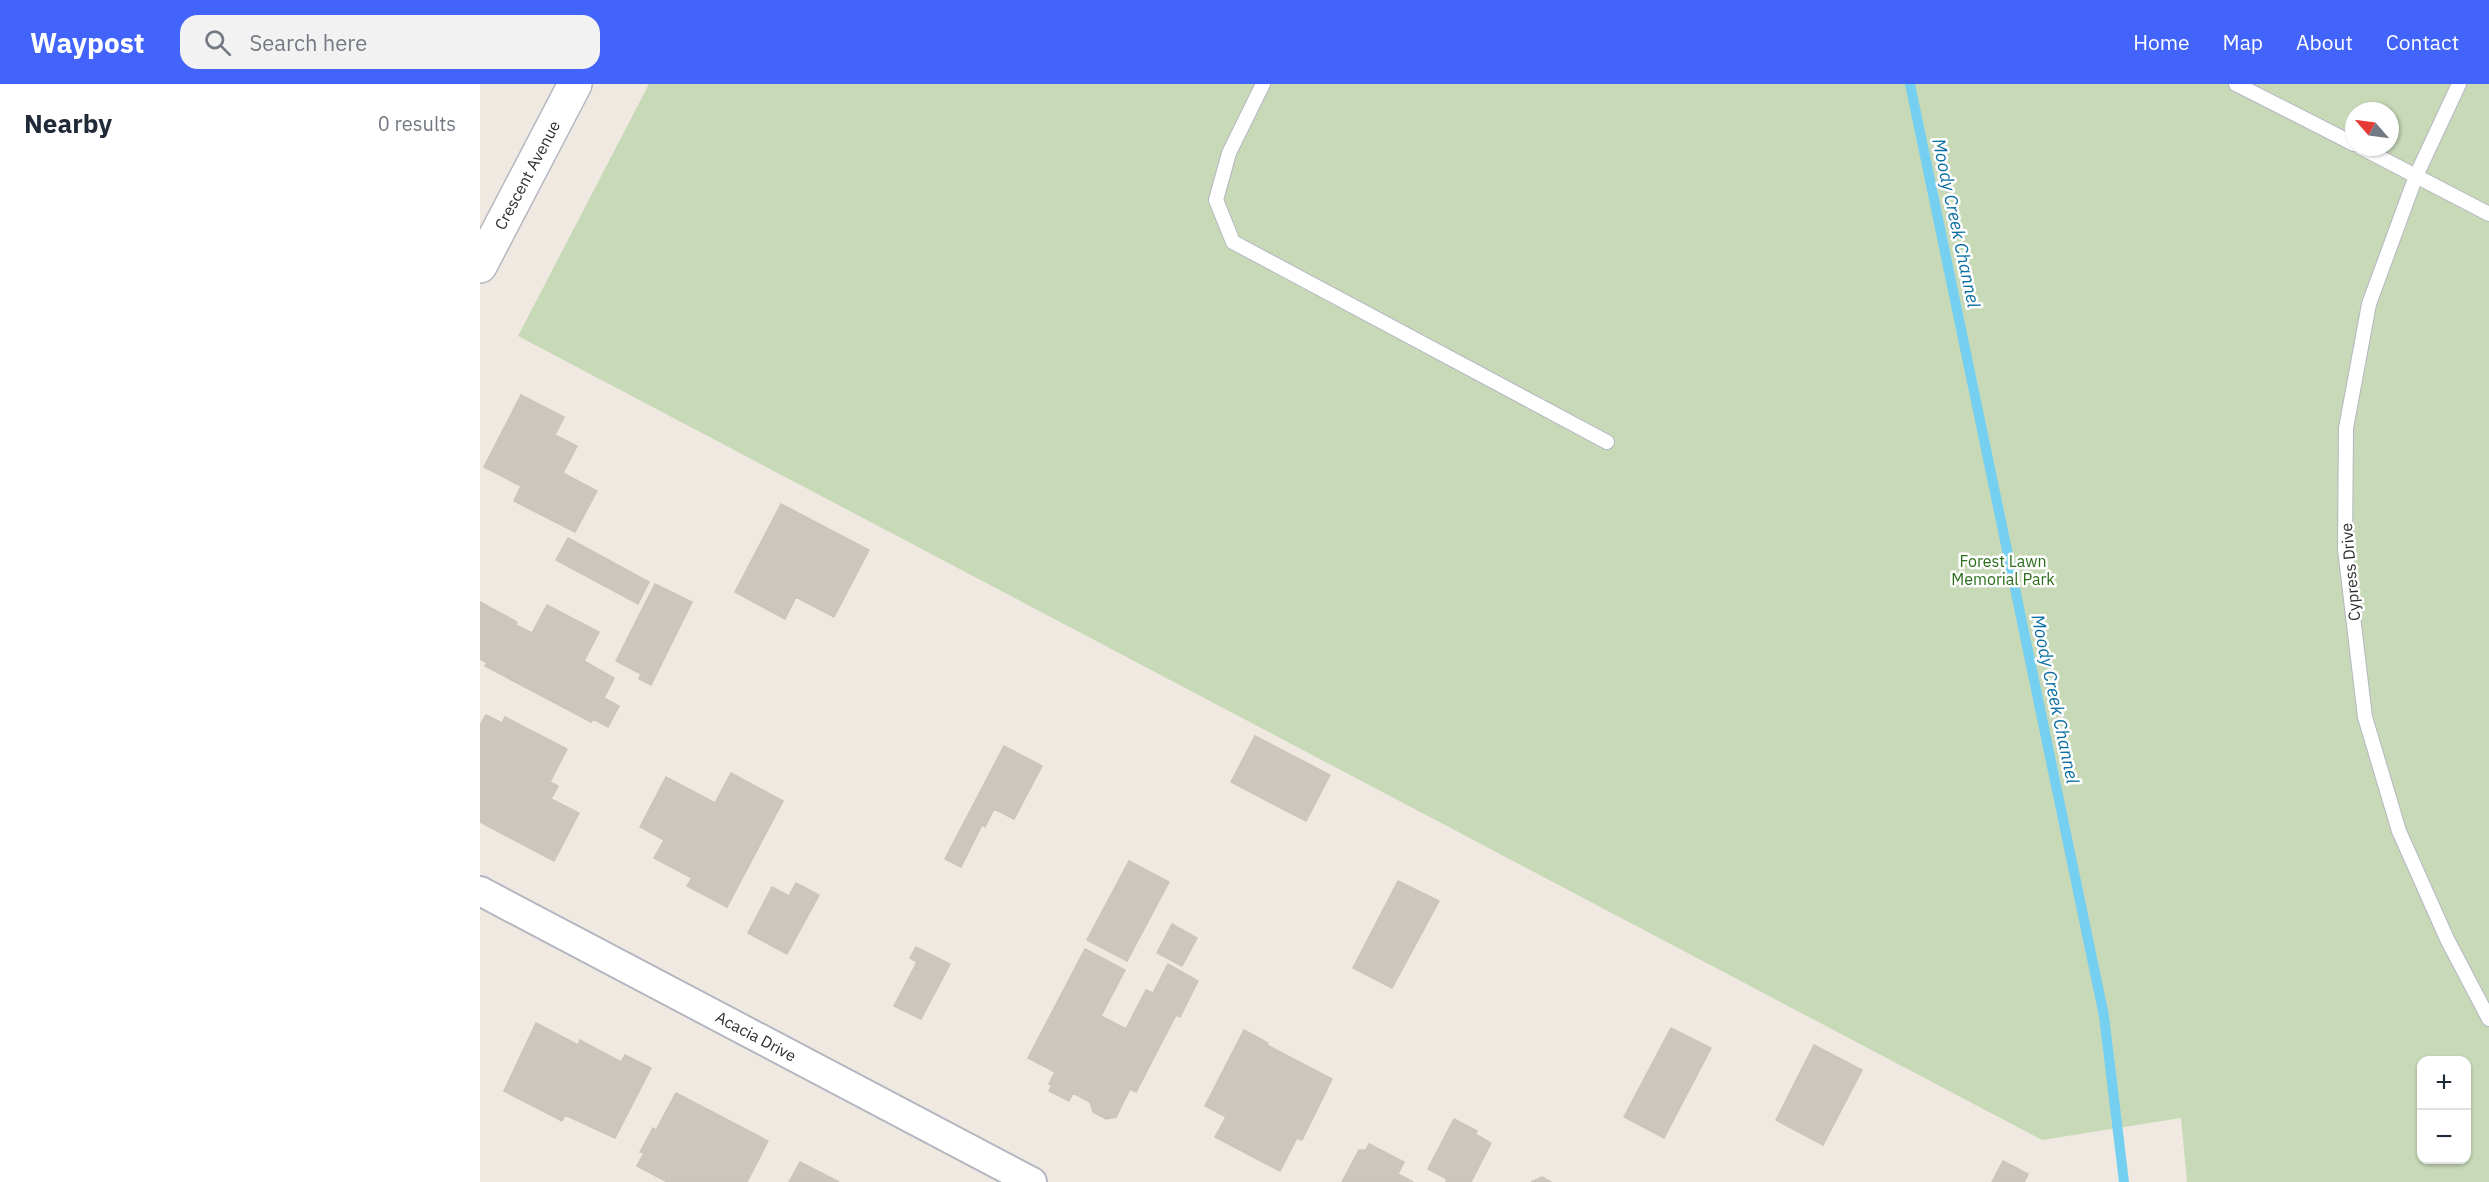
<!DOCTYPE html>
<meta charset="utf-8">
<style>
:root{--surface:#fff;--page:#f2f2f3;--text:#1f2937;--muted:#747a83;--line:#e0e1e3;--accent:#4264fb}
body{margin:0;font-family:"IBM Plex Sans",sans-serif;background:var(--page);color:var(--text)}
.controls{position:absolute;right:18px;bottom:18px;display:grid;overflow:hidden;border-radius:12px;box-shadow:0 2px 4px #0004}
.controls button{width:54px;height:54px;display:grid;place-items:center;padding:0;border:0;border-bottom:2px solid var(--line);background:var(--surface);color:var(--text);font:30px sans-serif}
.compass{position:absolute;left:1865px;top:18px;width:54px;height:54px;border-radius:50%;background:var(--surface);box-shadow:0 2px 4px #0004;rotate:298deg}
.list{margin:0;padding:0;list-style:none}
h2{display:flex;justify-content:space-between;align-items:center;height:78px;margin:0;padding:0 24px;font-size:26px}
h2 small{font-size:20px;font-weight:400;color:var(--muted)}
.icon{flex:none;width:33px;height:33px;fill:none;stroke:currentColor;stroke-width:2;stroke-linecap:round;stroke-linejoin:round}
.map{position:relative;flex:none;width:2009px;height:1098px;overflow:hidden}
header{display:flex;align-items:center;gap:36px;box-sizing:border-box;height:84px;padding:0 30px;background:var(--accent);color:#fff}
header strong{font-size:28px}
nav{display:flex;gap:33px;margin-inline-start:auto;font-size:21px}
.search{width:420px;height:54px;background:var(--page);display:flex;align-items:center;gap:15px;box-sizing:border-box;padding:0 21px;border-radius:18px;color:var(--muted);font-size:22px}
main{display:flex}
aside{flex:1;background:var(--surface)}
.map>svg:first-child{display:block}
</style>
<header>
<strong>Waypost</strong>
<div class="search"><svg class="icon" aria-label="search" viewBox="0 0 24 24"><circle cx="10" cy="10" r="6"/><path d="M15 15l6 6"/></svg>Search here</div>
<nav><a>Home</a><a>Map</a><a>About</a><a>Contact</a></nav>
</header>
<main>
<aside>
<h2>Nearby<small>0 results</small></h2>
<ul class="list">
</ul>
</aside>
<div class="map">
<svg width="2009" height="1098" viewBox="0 0 2009 1098">
<rect width="100%" height="100%" fill="#efe9e1"/>
<!-- cemetery -->
<path fill="#c8d9b8" fill-rule="evenodd" d="M169,0h1840v1098h-302l-6,-64 -139,22 -1524,-804zM1874,27h36v36h-36zM1942,976h44v100h-44z"/>
<g fill="none" stroke-linecap="round" stroke-linejoin="round">
<!-- stream -->
<path stroke="#75cff0" stroke-width="10" d="M1430,0l194,932 20,166"/>
</g>
<!-- building -->
<path fill="#cbc7bf" stroke="#cbc5ba" stroke-width="1.5" d="M41,311l43,22 -9,18 22,11 -14,27 34,18 -22,41 -61,-31 7,-15 -37,-19z
M301,420l88,46 -35,67 -38,-20 -11,22 -50,-27z
M88,454l81,44 -11,22 -82,-44z
M175,500l37,18 -41,83 -12,-6 2,-5 -25,-13z
M0,518l37,20 -1,3 16,8 15,-28 52,27 -15,29 30,17 -10,20 15,8 -11,21 -15,-8 -2,3 -106,-56 2,-3 -7,-4z
M6,631l16,8 3,-6 62,32 -17,33 8,4 -7,13 28,14 -25,48 -74,-39v-97z
M775,652l75,39 -24,46 -75,-39z
M524,662l38,20 -28,53 -20,-10 -9,18 -3,-2 -21,42 -16,-8z
M251,689l52,28 -56,106 -40,-21 5,-8 -38,-20 10,-18 -24,-13 26,-50 49,26z
M649,777l40,21 -42,79 -40,-21z
M918,797l41,20 -47,87 -39,-20z
M316,799l23,12 -32,59 -39,-21 24,-46 17,9z
M692,840l25,14 -15,28 -25,-13z
M436,863l34,17 -29,55 -27,-13 23,-44 -7,-4z
M605,865l40,21 -24,46 25,13 20,-39 7,3 15,-29 30,17 -18,36 -4,-2 -40,77 -6,-3 -14,28 -10,2 -13,-7 -3,-10 -17,-9 -4,8 -20,-10 3,-6 -3,-1 6,-12 -27,-14z
M56,939l42,22 2,-5 41,22 4,-7 26,13 -36,70 -50,-23 -3,6 -58,-30z
M1191,944l40,20 -47,90 -40,-21z
M764,946l24,13 -1,2 65,34 -30,61 -5,-2 -17,33 -65,-34 11,-20 -21,-11z
M1334,961l48,25 -39,75 -47,-25z
M196,1009l92,48 -21,41h-80l-30,-16 7,-13 -4,-1 13,-24 3,2z
M974,1035l23,12 -2,3 16,9 -20,39h-25l1,-3 -19,-10z
M889,1060l35,18 -6,12 15,8h-71l17,-32h7z
M1523,1077l25,13 -4,8h-32z
M320,1078l39,20h-50z
M1062,1093l9,5h-20z"/>
<g fill="none" stroke-linecap="round" stroke-linejoin="round">
<defs>
<path id="lane" d="M783,0l-34,69 -13,47 17,42 374,200
M1756,0l118,60
M1979,0l-43,92 -47,128 -23,124 -1,121 20,168 34,114 48,108 42,80
M1880,63l129,67"/>
<path id="street" d="M0,807l552,291"/>
<path id="secondary" d="M0,182l95,-182"/>
</defs>
<!-- lane casing -->
<use href="#lane" stroke="#b4b7c1" stroke-width="16"/>
<!-- street casing -->
<use href="#street" stroke="#b4b7c1" stroke-width="32"/>
<!-- secondary casing -->
<use href="#secondary" stroke="#b4b7c1" stroke-width="36"/>
<!-- lane -->
<use href="#lane" stroke="#fff" stroke-width="14"/>
<!-- street -->
<use href="#street" stroke="#fff" stroke-width="28"/>
<!-- secondary -->
<use href="#secondary" stroke="#fff" stroke-width="33"/>
</g>
<g text-anchor="middle" stroke-width="5" stroke-linejoin="round" paint-order="stroke">
<!-- street labels -->
<g font-size="16" fill="#2e2e2e" stroke="#fff">
<text transform="translate(47 91) rotate(-62)" y="6">Crescent Avenue</text>
<text transform="translate(1870 488) rotate(-95)" y="6">Cypress Drive</text>
<text transform="translate(276 952) rotate(28)" y="6">Acacia Drive</text>
</g>
<!-- park labels -->
<g font-size="16" fill="#2c6e1b" stroke="#fff">
<text x="1523" y="483">Forest Lawn<tspan x="1523" dy="18">Memorial Park</tspan></text>
</g>
<!-- water labels -->
<g font-size="18" font-style="italic" fill="#0d6fa3" stroke="#fff">
<text transform="translate(1476 139) rotate(78)" y="6">Moody Creek Channel</text>
<text transform="translate(1575 615) rotate(78)" y="6">Moody Creek Channel</text>
</g>
</g>
</svg>
<div class="controls">
<button>+</button>
<button>−</button>
</div>
<svg class="compass" viewBox="-18 -18 36 36"><path d="M0-13l5 13h-10z" fill="#e53935"/><path d="M0 13l5-13h-10z" fill="#747a83"/></svg>
</div>
</main>
